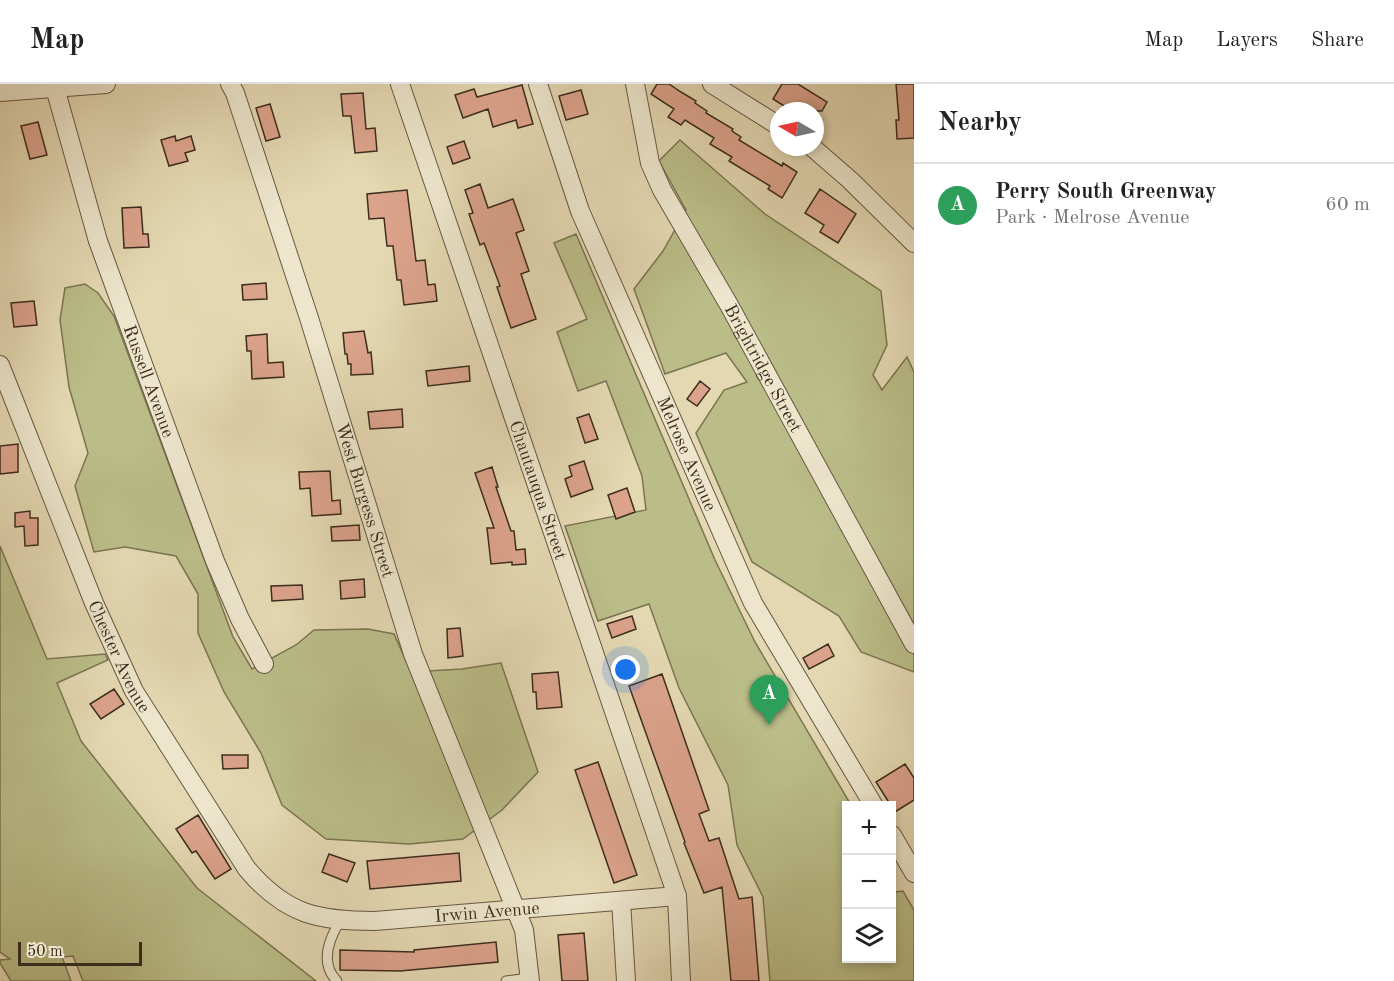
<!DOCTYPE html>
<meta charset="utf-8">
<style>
:root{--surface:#fff;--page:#f2f2f2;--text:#222;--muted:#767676;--line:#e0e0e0;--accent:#8f2418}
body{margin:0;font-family:"Old Standard TT",serif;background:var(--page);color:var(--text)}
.controls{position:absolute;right:18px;bottom:18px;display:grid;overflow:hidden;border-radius:0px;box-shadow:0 3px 9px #0003}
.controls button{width:54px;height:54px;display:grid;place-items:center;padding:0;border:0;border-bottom:2px solid var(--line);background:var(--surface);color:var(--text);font:30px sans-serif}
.compass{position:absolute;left:770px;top:18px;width:54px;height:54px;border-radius:50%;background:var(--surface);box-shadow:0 3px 9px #0003;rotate:279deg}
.scale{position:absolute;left:18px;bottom:15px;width:124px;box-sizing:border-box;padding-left:6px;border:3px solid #3c2d1d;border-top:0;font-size:16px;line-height:21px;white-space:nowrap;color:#3c2d1d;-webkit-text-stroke:4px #ede6cd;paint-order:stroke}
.you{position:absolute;left:626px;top:586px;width:21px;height:21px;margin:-15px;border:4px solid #fff;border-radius:50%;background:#1a73e8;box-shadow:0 0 0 9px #1a73e833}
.badge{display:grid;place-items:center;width:39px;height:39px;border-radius:50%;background:var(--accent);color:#fff;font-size:20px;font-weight:700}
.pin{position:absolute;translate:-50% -50px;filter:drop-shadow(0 2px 3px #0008)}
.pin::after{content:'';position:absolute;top:32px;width:21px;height:18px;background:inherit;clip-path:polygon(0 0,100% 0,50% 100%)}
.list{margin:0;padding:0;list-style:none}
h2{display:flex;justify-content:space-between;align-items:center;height:78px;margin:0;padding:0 24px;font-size:26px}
h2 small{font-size:20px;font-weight:400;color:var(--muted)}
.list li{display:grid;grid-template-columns:39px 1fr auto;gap:18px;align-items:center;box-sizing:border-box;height:84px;padding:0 24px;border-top:2px solid var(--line)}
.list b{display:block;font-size:22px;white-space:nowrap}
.list p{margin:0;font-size:20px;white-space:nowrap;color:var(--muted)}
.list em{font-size:20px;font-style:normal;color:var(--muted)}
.icon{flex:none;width:33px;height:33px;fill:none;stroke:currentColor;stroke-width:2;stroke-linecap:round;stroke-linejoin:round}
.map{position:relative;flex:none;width:914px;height:897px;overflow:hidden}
header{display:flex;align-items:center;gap:36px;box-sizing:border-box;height:84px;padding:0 30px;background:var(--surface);border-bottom:2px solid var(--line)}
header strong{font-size:28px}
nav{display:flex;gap:33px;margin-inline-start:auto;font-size:21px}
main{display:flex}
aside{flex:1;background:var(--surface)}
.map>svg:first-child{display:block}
</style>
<header>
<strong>Map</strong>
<nav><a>Map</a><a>Layers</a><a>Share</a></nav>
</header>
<main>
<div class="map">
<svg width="914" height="897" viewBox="0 0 914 897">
<rect width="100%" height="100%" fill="#e4d8b2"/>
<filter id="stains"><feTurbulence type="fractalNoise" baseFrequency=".00333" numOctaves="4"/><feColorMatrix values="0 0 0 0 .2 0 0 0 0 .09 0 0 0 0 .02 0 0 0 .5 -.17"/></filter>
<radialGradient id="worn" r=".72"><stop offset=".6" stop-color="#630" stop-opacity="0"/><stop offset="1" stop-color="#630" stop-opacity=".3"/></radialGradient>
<!-- green -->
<path fill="#babd88" stroke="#7b7552" stroke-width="1.5" d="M680,56l85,74 116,77 6,54 -14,30 9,15 25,-33 7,15v300l-53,-20 -22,-36 -87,-54 -56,-129 28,-43 23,-8 -21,-29 -61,21 -31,-85 29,-38 23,-41 -27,-49z
M576,150l139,326 40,82 96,163 -5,1v152h46v-72l3,6 8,-1 11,19v71h-144l-7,-84 -26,-52 -9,-60 -49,-97 -30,-84 -51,17 -33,-95 81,-16 -4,-34 -36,-95 -28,10 -21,-59 30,-13 -33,-76z
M85,200l13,9 16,23 119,321 19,32 44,-24 18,-15 54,-1 26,5 17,38 51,-3 39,-6 37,109 -36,38 -39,29 -54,5 -83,-5 -44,-34 -21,-52 -37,-61 -26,-59v-39l-22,-38 -51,-9 -31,5 -19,-66 13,-33 -19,-66 -9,-67 5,-32z
M0,462l47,113 58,-5 3,6 -51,23 24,58 116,147 119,93h-233l-10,-25 -11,1 9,24h-60l-11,-18v-3l10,-1 -10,-7z"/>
<!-- building -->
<path fill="#dca38c" stroke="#3c2d1d" stroke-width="1.5" d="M657,0h12l12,8 15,9 -1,2 12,8 -1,2 27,16 -1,2 9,6 -2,3 43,26 1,-3 14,9 -15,26 -14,-9 2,-3 -41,-25 3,-4 -22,-13 4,-6 -29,-18 -4,5 -13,-8 6,-8 -23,-15z
M782,0h16l29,18 -5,9h-30l-19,-12z
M896,0h18v54l-17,1 -1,-19h3z
M522,1l11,39 -15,4 -2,-8 -23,7 -5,-18 -25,9 -8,-23 19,-6 3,8z
M581,6l7,24 -22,6 -7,-24z
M363,9l3,36 9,-1 2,23 -22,2 -4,-37h-8l-2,-22z
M270,20l10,33 -14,4 -10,-33z
M38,38l9,33 -17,4 -9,-33z
M175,52l1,5 15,-5 4,14 -10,3 3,8 -19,5 -8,-26z
M464,57l6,17 -17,6 -6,-17z
M480,100l8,24 25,-9 11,31 -8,3 13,38 -8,3 15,45 -25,9 -14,-41 3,-1 -16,-43 -4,2 -11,-31 4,-1 -8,-23z
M820,105l36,25 -18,29 -18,-11 4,-7 -19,-12z
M407,106l9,71 9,-1 3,25 7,-1 2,17 -33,4 -3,-25h-4l-4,-34h-6l-3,-28 -15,1 -2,-25z
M141,123l2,27h5l1,13 -25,1 -2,-40z
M266,199l1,16 -24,1 -1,-15z
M34,217l3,24 -23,2 -3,-24z
M364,247l4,22 3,-1 2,22 -22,1v-11h-3l-1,-10h-2l-2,-21z
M267,250l1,29 15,-1 1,15 -32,2 -1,-28h-4l-1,-15z
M469,282l1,15 -42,5 -2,-15z
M700,297l10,8 -13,17 -10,-7z
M402,325l1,18 -33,2 -2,-17z
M589,330l9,25 -13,4 -8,-25z
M18,360v28l-18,2v-28z
M584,377l9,28 -22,8 -6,-18 7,-3 -3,-10z
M492,383l6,20h-2l15,44h3l2,19 9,-1 1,15 -14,1v-3l-21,2 -4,-36h7l-19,-55z
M330,387l2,30 8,-1 1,14 -29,2 -2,-28 -10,1 -1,-17z
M627,404l8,24 -19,7 -8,-24z
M30,427v7h8v27l-13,1 -1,-20 -9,1v-14z
M359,441l1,15 -28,1 -1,-14z
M364,495l1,18 -24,2 -1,-18z
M302,501l1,14 -31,2 -1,-15z
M632,532l4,13 -24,9 -5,-14z
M460,544l3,28 -15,2 -1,-29z
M828,560l6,12 -25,13 -6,-11z
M558,588l4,35 -25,2 -1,-17h-3l-1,-18z
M662,590l47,136 -10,4 10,27 10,-3 20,61 13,-2 7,84h-28l-9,-94 -18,6 -20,-50 1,-1 -56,-156z
M114,605l10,15 -23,15 -11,-15z
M222,671h26v13l-25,1z
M598,678l39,113 -23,8 -39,-113z
M905,680l9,14v22l-19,12 -19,-30z
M198,731l33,54 -16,10 -19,-28 -4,2 -16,-24z
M459,769l2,28 -91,8 -3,-28z
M329,770l26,9 -8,19 -25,-10z
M584,849l4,48h-26l-4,-46z
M496,858l2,20 -98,9 -60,-1v-20l74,2v-2z"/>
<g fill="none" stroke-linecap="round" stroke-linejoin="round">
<defs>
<path id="service" d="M337,897c-18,-18 -8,-42 3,-60
M506,897l23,-3"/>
<g id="minor">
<path id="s1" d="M230,0l5,9 74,225 104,336 111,276 6,51"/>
<path id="s2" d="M400,0l277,812 4,85"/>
<path id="s3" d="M538,0l42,127 173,392 121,203"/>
<path id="s4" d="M635,0l15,79 12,27 67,115 185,339"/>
<path d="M712,0l67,42"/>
<path id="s5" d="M55,4l43,153 117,320 25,58 24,45"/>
<path d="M0,8l106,-8"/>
<path d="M812,63l38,33 64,63"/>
<path id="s6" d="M0,281l94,238 40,88 113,178c39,46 71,52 128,52l302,-25"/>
<path d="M892,751l22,38"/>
<path d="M621,817l5,80"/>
</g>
</defs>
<!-- service casing -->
<use href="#service" stroke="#665842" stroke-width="11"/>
<!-- minor casing -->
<use href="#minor" stroke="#665842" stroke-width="20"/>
<!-- service -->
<use href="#service" stroke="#ede6cd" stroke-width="9"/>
<!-- minor -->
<use href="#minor" stroke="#ede6cd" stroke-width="18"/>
</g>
<g text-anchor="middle" stroke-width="4.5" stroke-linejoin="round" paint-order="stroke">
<!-- street labels -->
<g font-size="18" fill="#3c2d1d" stroke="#ede6cd">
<text dy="6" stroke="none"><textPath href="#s4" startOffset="315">Brightridge Street</textPath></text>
<text dy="6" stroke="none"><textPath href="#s5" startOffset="308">Russell Avenue</textPath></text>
<text dy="6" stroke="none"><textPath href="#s3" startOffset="399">Melrose Avenue</textPath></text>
<text dy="6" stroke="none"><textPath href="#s2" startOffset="429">Chautauqua Street</textPath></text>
<text dy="6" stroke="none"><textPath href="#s1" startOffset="438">West Burgess Street</textPath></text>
<text dy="6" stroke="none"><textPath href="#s6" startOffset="315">Chester Avenue</textPath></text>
<text dy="6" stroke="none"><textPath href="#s6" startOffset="820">Irwin Avenue</textPath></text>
</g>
</g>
<rect width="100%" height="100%" filter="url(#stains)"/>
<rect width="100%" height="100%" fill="url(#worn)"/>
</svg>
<div class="controls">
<button>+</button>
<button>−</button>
<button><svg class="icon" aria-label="layers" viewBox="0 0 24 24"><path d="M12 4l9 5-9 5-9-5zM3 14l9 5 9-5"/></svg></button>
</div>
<svg class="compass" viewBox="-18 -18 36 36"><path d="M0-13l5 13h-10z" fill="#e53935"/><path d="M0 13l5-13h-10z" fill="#767676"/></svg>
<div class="scale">50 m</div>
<div class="you"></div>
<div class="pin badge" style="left:769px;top:641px;background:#2e9e5b">A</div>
</div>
<aside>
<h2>Nearby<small></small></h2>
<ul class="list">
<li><span class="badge" style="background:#2e9e5b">A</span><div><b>Perry South Greenway</b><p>Park · Melrose Avenue</p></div><em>60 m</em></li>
</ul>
</aside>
</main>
